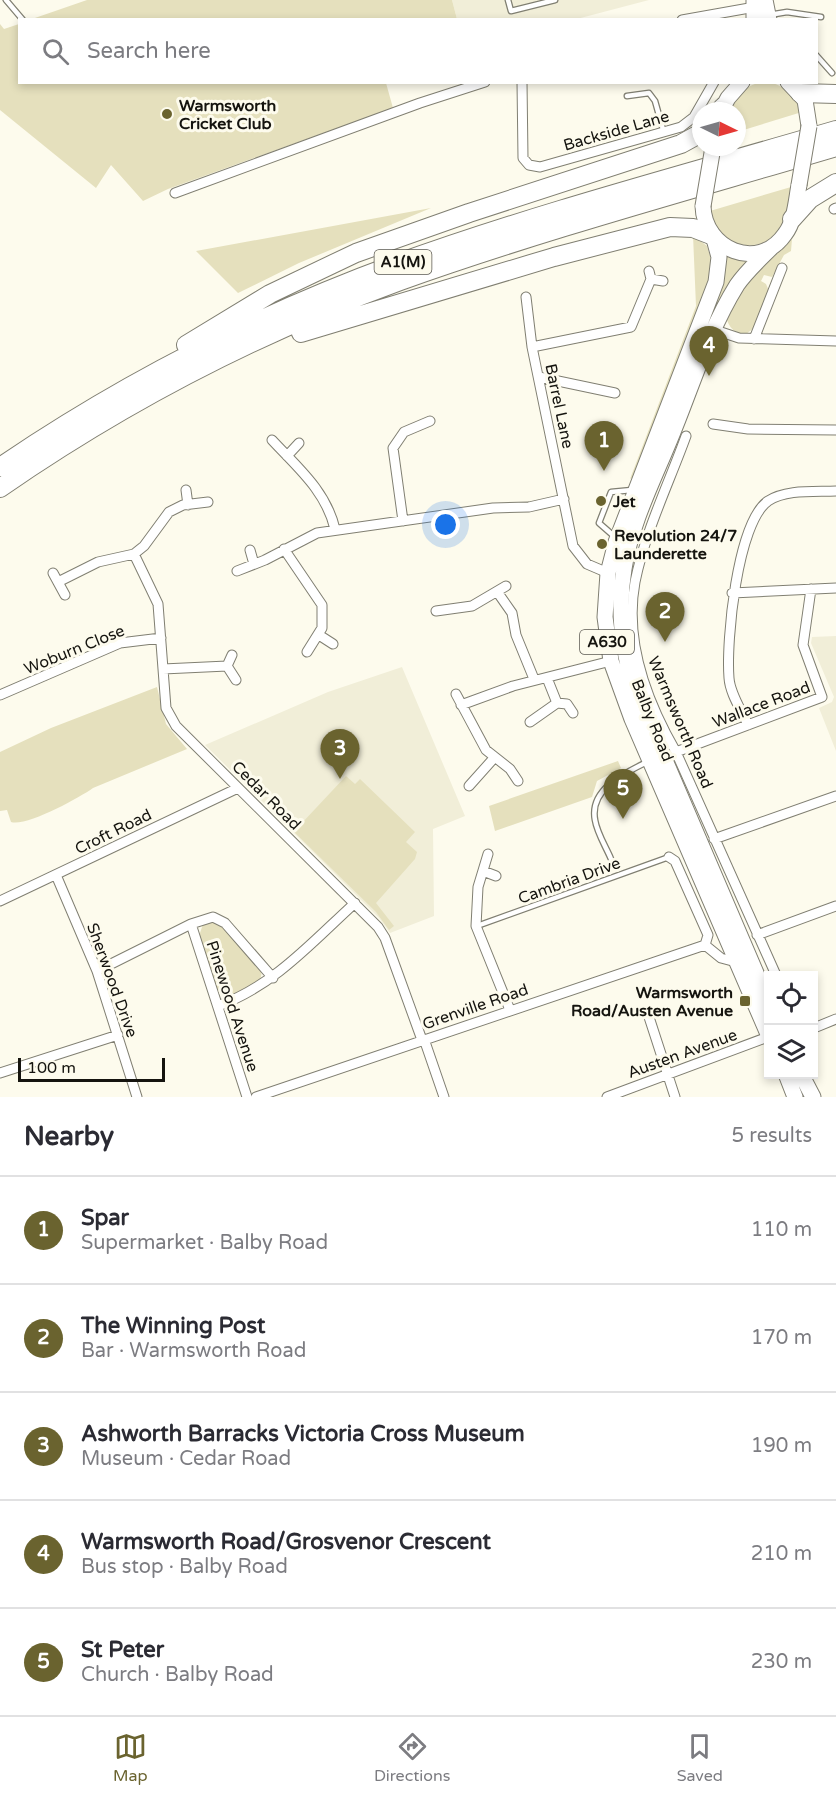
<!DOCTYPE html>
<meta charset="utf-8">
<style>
:root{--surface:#fff;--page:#f2f2f3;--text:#2b2b33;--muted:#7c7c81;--line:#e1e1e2;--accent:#6a632f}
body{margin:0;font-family:"Varela Round",sans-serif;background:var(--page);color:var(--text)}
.controls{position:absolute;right:18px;bottom:18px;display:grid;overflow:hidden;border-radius:0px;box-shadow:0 3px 9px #0003}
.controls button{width:54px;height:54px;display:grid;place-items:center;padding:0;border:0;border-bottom:2px solid var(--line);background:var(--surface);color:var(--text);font:30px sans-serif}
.compass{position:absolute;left:692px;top:102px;width:54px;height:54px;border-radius:50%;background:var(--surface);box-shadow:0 3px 9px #0003;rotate:95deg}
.scale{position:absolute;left:18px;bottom:15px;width:147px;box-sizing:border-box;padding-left:6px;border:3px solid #15140f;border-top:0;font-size:16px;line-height:21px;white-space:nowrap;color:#15140f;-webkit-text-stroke:4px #fdfbed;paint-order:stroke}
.you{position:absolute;left:446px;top:525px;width:21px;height:21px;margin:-15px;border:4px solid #fff;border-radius:50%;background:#1a73e8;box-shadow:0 0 0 9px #1a73e833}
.badge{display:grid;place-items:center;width:39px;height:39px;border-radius:50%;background:var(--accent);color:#fff;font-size:20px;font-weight:700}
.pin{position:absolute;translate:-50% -50px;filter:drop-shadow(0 2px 3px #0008)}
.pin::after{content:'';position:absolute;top:32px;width:21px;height:18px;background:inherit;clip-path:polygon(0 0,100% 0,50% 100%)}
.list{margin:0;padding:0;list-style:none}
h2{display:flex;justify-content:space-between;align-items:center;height:78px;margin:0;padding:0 24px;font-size:26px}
h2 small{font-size:20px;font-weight:400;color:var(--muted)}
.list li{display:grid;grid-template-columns:39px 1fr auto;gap:18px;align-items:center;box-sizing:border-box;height:108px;padding:0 24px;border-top:2px solid var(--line)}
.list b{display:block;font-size:22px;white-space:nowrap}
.list p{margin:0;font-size:20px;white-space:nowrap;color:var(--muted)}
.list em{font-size:20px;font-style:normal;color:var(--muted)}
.icon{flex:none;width:33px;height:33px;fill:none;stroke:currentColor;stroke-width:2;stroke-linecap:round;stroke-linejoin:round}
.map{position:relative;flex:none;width:836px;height:1097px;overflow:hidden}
.search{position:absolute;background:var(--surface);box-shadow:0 3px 9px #0003;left:18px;right:18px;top:18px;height:66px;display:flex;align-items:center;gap:15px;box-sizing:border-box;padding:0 21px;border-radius:0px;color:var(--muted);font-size:22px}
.sheet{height:618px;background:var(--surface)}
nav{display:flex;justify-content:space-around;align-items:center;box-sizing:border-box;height:84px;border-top:2px solid var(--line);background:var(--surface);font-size:16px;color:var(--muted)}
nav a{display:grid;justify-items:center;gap:3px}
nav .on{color:var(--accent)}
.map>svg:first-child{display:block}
</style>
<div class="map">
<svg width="836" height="1097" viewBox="0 0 836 1097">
<rect width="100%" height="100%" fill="#fdfbed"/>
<!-- built -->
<path fill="#f1eed8" d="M452,0h197l-76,20 -116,-1z
M836,636v115l-17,-43 13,-6 2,-5 -23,-54 1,-6z
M402,667l63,149 -32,13 1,87 -44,17 -11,-15 -95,-95 -2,-10 -9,-1 -68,-67 123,-53z"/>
<!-- green -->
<path fill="#e5e0bd" d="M87,0h365l5,19h-425z
M0,24l4,5 15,-5 1,58 366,1 7,25 -225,81 -25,12 -32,-36 -15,23 -96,-78z
M767,82c19,3 28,14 35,30l-65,20v-21h-6c7,-18 16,-28 36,-29z
M791,187c-2,13 -2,29 -10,41 -20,30 -67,18 -71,-17z
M431,208l-132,55 -61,30 -42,-42z
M693,235l14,11 7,23 -78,206 -6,4 66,-173z
M792,239l-1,12 -7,4 -12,22 -8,-2 -3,6 5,3 3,7 -15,37 -8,6c-11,0 -17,-6 -20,-17 17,-31 39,-55 66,-78z
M725,253l27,5 -49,74 21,-56z
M157,687l9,37 21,25 -94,39c-14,10 -67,39 -82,34l-4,-12 -7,1v-59l51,-24z
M618,761l3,7 -24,13 -5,16 -97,34 -6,-25z
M346,776l9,8 5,-5 55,53 -9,10 11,10 -2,7 -39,44 18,23 -5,4 -13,-18 -87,-85 12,-3z
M212,920l7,3 42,46c4,18 -19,23 -32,29l-12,-7 -18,-55 4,-12z"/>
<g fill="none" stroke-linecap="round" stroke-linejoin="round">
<defs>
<path id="lane" d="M6,0l17,20
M508,0l3,11 44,-11
M769,15l18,-3 34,5
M816,55l16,18
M627,96l22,-3 6,8 9,32
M615,537l-16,-14 12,-31 21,-2
M611,859c-5,-12 -14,-26 -16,-39 -6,-31 30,-47 52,-58
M477,926l192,-69"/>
<path id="street" d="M682,20l73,-13
M522,82l1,76 6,7 11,2 141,-40 13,-10 20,-35
M175,193l245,-90 65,-21
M834,209l2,-1
M649,271l2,8 12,2
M526,297l6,50 41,199 14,18 21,9
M715,330l24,8 97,3
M754,339l28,-71
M532,347l99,-20 20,-48
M539,377l76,16
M713,424l35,5 88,1
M686,436c-17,47 -41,96 -51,146 -11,59 12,120 41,170l100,223
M272,440c26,28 54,51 63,89
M287,456l12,-13
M186,490l2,15
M403,521l-10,-73 11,-16 26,-11
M284,549l38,56v23l-15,24
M250,550l4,14
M134,554l24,50 8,104 10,18 202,201 7,11 37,102
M237,571l28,-11 52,-27 176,-25 36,-1 35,-8
M53,573l12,22
M58,582l40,-20 36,-8 10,-8 25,-34 14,-7 25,-3
M498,593l14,20 4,22 18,44
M732,593l104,-5
M436,611l36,-5 34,-20
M319,635l14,9
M232,655l-5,11 9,14
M163,669l64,-3
M547,678l10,25
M456,694l30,56 24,19 8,12
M0,695l120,-52 41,-5
M461,705l52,-19 98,-25
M530,722l27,-19 10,1 6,9
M748,725c-6,-14 -18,-31 -19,-47 -3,-37 8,-155 39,-177 18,-12 47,-9 68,-10
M676,752l146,-55 -19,-52 8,-56
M469,786l25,-28
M714,839l122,-43
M488,854l-10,33 -2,39 34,84
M669,857l6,4 33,74 -3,10 16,13 15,4
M483,871l13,5
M56,875l41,96 40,126
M0,901l238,-113
M191,924l56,173
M757,935l79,-29
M97,971l94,-47 22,-7 12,6 48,55
M218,1006c57,-21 93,-63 137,-103
M648,1014l27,83
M814,1028l22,-9
M424,1039l20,58
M0,1073l118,-38
M256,1097l449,-152
M607,1097l161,-60"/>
<path id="primary" d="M754,0v20
M765,0l4,20
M788,82l17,18 4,26
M721,111l7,-13 14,-16
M703,206c1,43 55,67 82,28 10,-13 11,-33 14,-49
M714,239l5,18 -3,25 -100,260 -8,31 -3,44 6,44 21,58 136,315
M768,1001l-133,-311c-13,-40 -18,-79 -11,-121 7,-47 32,-94 49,-137 20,-49 36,-102 64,-147 9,-13 22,-25 34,-37
M786,1074l9,23
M801,1074l12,23"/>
<path id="highway" d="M800,93l36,1
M720,111l3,-4
M792,219l18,-20 26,-16
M301,333l253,-76 116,-30 23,1 18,7
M186,345l84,-51 86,-41 113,-40 212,-69 20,-11
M0,467c122,-83 257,-152 396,-203 144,-52 293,-91 440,-134
M0,488c123,-85 260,-156 400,-207 143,-51 291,-91 436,-134"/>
</defs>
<!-- lane casing -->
<use href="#lane" stroke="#807f72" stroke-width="7"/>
<!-- street casing -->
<use href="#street" stroke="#807f72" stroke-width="11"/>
<!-- primary casing -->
<use href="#primary" stroke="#807f72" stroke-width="17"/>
<!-- highway casing -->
<use href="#highway" stroke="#807f72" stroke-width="20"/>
<!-- lane -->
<use href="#lane" stroke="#fff" stroke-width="4.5"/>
<!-- street -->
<use href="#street" stroke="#fff" stroke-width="9"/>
<!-- primary -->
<use href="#primary" stroke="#fff" stroke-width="15"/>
<!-- highway -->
<use href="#highway" stroke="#fff" stroke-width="18"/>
<defs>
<path id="primary-bridge" d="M799,185l10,-59
M703,206l10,-59"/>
</defs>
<!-- primary-bridge casing -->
<use href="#primary-bridge" stroke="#807f72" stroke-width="17" stroke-linecap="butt"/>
<!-- primary-bridge -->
<use href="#primary-bridge" stroke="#fff" stroke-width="15"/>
</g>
<!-- markers -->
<g fill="#6a632f" stroke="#fdfbed" stroke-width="2">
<circle cx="167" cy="114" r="6"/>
<circle cx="601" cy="501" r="6"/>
<circle cx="602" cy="544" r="6"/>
<rect x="739" y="995" width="12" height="12" rx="3"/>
</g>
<g text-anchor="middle" stroke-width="6" stroke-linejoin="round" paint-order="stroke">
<!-- shield labels -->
<g fill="#fdfbed" stroke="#5b5952" stroke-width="1.5">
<rect x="374.5" y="250" width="57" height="24" rx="4.5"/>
<rect x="580" y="630" width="54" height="24" rx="4.5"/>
</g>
<g font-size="15" font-weight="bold" fill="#15140f">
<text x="403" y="267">A1(M)</text>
<text x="607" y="647">A630</text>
</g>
<!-- poi labels -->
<g font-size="16" font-weight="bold" fill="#15140f" stroke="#fdfbed" text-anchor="start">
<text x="179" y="111">Warmsworth<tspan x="179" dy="18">Cricket Club</tspan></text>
<text x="613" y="507">Jet</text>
<text x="614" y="541">Revolution 24/7<tspan x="614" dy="18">Launderette</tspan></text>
<text x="733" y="998" text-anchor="end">Warmsworth<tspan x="733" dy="18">Road/Austen Avenue</tspan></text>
</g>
<!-- street labels -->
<g font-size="16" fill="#15140f" stroke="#fdfbed">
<text transform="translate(616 130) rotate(-16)" y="6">Backside Lane</text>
<text transform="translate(560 406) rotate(78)" y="6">Barrel Lane</text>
<text transform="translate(74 649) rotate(-22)" y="6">Woburn Close</text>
<text transform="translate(761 704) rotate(-21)" y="6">Wallace Road</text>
<text transform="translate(653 720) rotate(68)" y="6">Balby Road</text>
<text transform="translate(681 722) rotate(67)" y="6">Warmsworth Road</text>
<text transform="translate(267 795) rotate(45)" y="6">Cedar Road</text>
<text transform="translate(113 831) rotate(-26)" y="6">Croft Road</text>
<text transform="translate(569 880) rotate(-20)" y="6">Cambria Drive</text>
<text transform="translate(113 980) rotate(70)" y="6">Sherwood Drive</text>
<text transform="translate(233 1006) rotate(72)" y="6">Pinewood Avenue</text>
<text transform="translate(475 1006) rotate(-19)" y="6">Grenville Road</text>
<text transform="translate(682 1053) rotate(-20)" y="6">Austen Avenue</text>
</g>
</g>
</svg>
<div class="controls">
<button><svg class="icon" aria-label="locate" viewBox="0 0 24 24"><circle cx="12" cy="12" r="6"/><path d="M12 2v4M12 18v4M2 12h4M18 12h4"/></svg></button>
<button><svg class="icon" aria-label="layers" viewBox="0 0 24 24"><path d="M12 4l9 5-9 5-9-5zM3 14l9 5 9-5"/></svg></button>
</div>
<svg class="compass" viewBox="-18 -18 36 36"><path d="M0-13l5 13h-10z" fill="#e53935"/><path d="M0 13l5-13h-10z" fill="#7c7c81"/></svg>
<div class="scale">100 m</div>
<div class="you"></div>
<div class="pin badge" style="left:604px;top:471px">1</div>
<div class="pin badge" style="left:665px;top:642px">2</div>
<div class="pin badge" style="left:340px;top:779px">3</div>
<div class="pin badge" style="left:709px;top:376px">4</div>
<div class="pin badge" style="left:623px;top:819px">5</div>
<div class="search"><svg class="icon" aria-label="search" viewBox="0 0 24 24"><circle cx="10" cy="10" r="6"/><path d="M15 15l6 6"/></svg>Search here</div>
</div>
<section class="sheet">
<h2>Nearby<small>5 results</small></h2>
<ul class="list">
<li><span class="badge">1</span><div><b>Spar</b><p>Supermarket · Balby Road</p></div><em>110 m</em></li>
<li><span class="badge">2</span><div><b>The Winning Post</b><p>Bar · Warmsworth Road</p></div><em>170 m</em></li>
<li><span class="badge">3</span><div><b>Ashworth Barracks Victoria Cross Museum</b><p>Museum · Cedar Road</p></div><em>190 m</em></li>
<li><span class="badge">4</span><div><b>Warmsworth Road/Grosvenor Crescent</b><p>Bus stop · Balby Road</p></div><em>210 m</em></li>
<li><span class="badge">5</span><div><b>St Peter</b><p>Church · Balby Road</p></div><em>230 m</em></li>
</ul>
</section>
<nav>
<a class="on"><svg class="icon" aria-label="map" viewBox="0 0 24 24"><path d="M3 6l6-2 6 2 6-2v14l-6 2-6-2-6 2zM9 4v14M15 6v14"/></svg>Map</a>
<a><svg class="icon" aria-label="directions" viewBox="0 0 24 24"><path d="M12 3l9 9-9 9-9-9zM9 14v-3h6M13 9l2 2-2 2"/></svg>Directions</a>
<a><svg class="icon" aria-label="saved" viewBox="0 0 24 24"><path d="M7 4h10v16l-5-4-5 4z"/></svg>Saved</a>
</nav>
